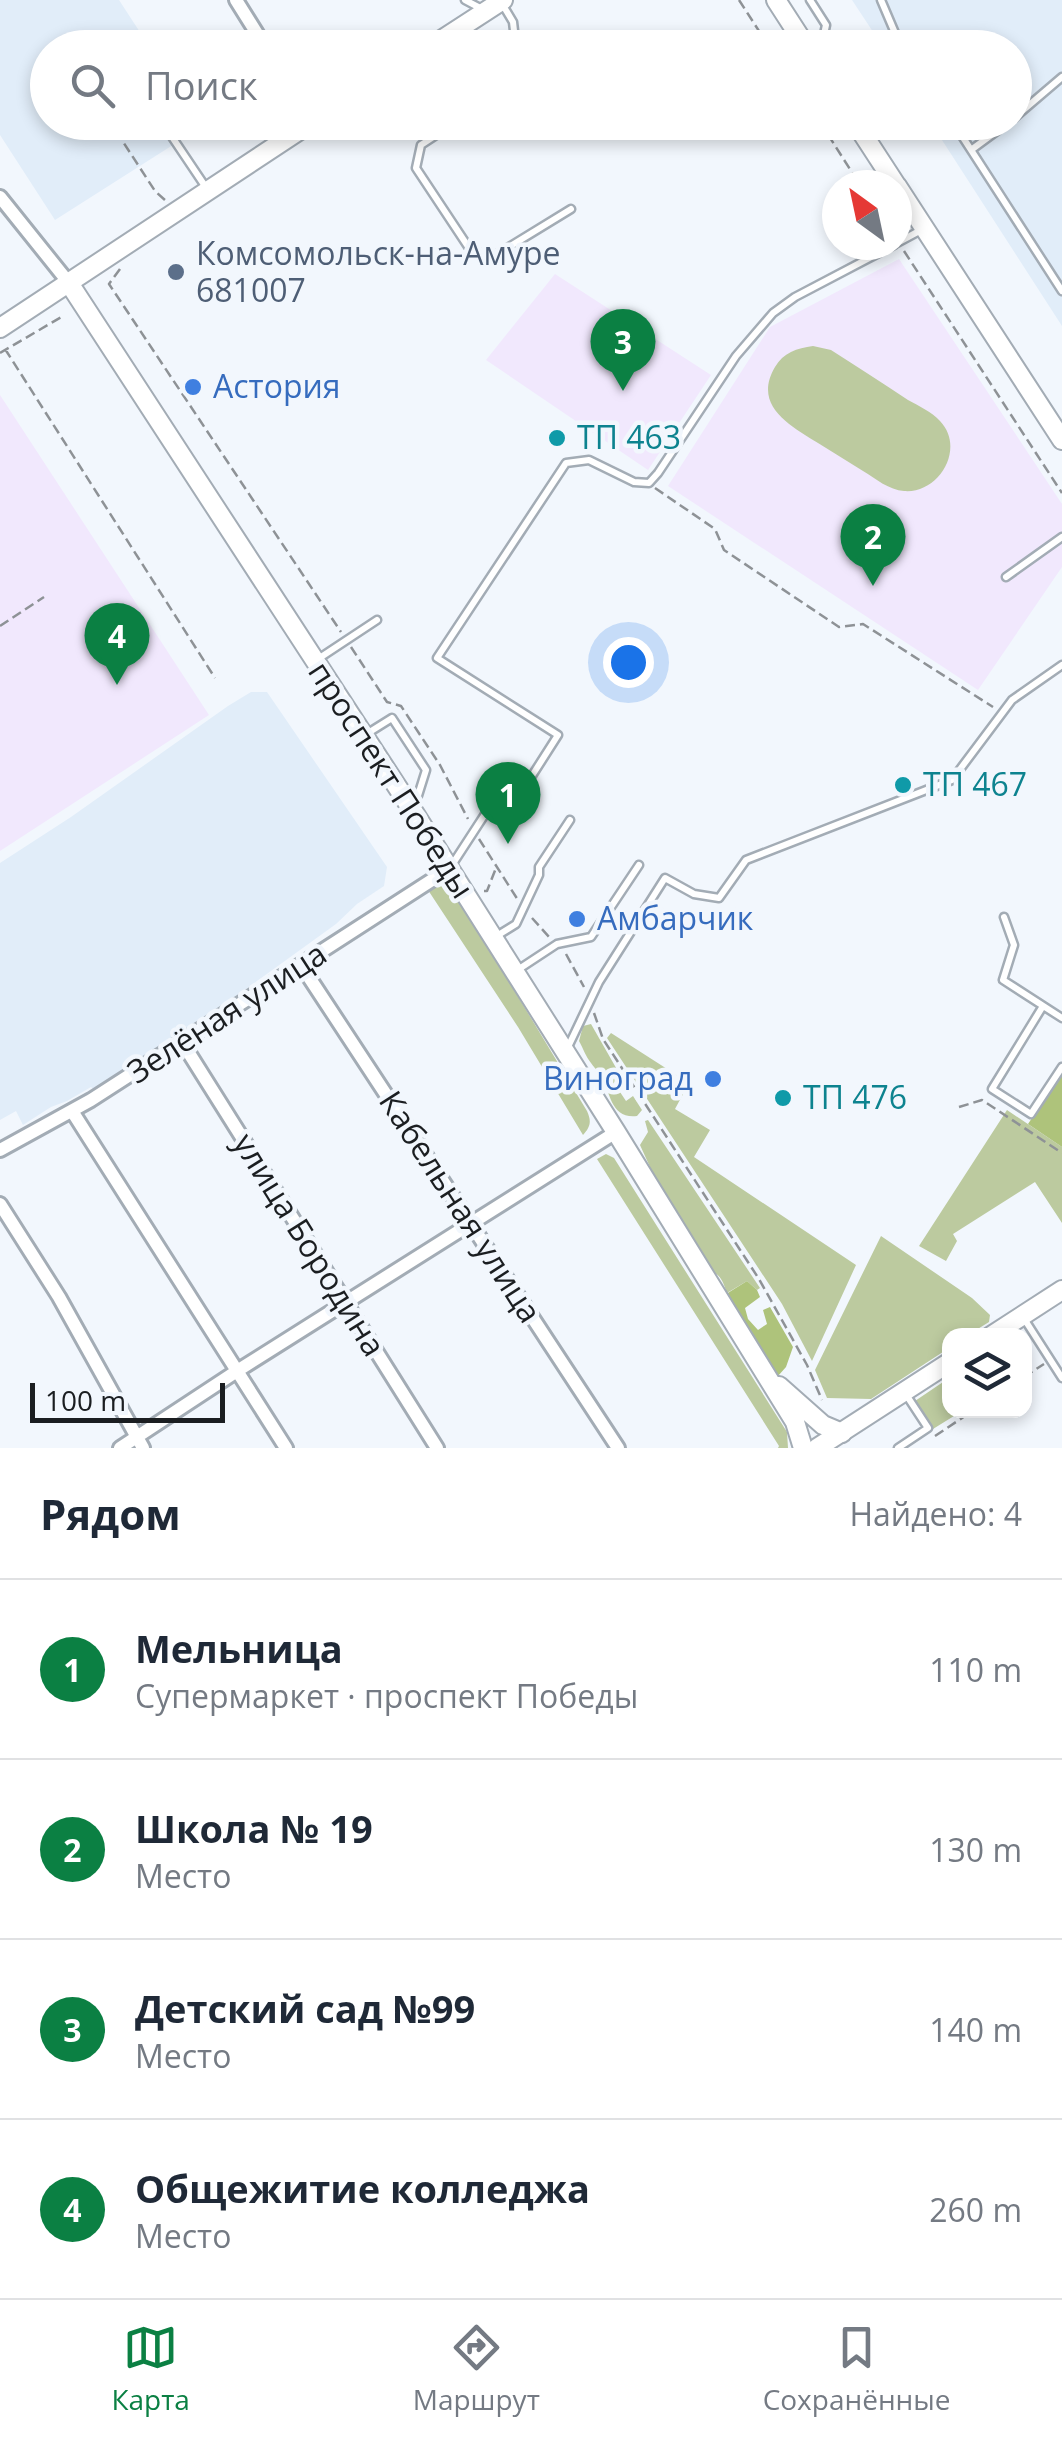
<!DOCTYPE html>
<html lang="ru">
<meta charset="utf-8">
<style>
:root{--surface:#fff;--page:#f2f2f3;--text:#1f2937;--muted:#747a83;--line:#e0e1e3;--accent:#0b8043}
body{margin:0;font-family:"Open Sans",sans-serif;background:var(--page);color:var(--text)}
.controls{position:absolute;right:30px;bottom:30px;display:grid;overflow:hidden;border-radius:20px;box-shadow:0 5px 15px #0003}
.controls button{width:90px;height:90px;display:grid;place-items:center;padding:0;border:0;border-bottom:2px solid var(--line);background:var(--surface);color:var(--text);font:50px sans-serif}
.compass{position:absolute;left:822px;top:170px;width:90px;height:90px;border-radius:50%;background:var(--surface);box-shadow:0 5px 15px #0003;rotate:327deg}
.scale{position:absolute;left:30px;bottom:25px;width:195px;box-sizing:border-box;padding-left:10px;border:5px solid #1b1e21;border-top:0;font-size:28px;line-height:35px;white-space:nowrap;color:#1b1e21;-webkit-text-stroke:8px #f2f7fd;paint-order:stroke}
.you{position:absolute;left:628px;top:662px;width:35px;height:35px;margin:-25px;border:8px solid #fff;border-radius:50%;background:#1a73e8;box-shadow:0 0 0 15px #1a73e833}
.badge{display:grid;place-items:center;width:65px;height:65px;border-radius:50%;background:var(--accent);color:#fff;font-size:32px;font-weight:700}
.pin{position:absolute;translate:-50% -82px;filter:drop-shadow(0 2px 5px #0008)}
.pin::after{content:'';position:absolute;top:52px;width:35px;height:30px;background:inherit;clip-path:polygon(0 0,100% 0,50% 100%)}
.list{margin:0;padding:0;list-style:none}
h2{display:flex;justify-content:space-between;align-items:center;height:130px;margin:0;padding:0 40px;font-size:42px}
h2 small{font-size:32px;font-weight:400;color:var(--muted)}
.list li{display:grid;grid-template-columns:65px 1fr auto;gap:30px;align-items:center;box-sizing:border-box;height:180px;padding:0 40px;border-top:2px solid var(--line)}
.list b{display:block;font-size:38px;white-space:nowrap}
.list p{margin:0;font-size:32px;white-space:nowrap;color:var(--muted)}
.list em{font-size:32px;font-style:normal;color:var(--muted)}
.icon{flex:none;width:55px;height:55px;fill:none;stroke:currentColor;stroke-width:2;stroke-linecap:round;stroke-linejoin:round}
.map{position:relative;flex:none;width:1062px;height:1448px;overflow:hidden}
.search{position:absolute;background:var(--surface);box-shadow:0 5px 15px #0003;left:30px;right:30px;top:30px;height:110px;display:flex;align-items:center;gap:25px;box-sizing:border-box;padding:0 35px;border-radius:55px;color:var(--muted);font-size:38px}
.sheet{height:850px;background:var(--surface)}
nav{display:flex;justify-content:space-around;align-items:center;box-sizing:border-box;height:140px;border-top:2px solid var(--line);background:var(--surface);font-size:28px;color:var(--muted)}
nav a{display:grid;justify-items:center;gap:5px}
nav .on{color:var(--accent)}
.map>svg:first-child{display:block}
</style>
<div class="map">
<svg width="1062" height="1448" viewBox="0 0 1062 1448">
<rect width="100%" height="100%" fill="#f2f7fd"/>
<!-- built -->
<path fill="#e1edf9" d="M0,0h119l30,46 -2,2h-99v74h146l4,7 -143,91 -55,-85z
M852,0h210v326l-131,-203 83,-1v-74l-131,-1z
M251,692h16l120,175 -3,19 -27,18 -21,20 -134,97 -108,69 -3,-3 -24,14 -16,6 -28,18 -7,-14 -16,9v-257l71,-46 157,-111z"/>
<!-- education -->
<path fill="#f1e8fd" d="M899,259l163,245v63l-84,123 -310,-204 102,-159z
M555,274l156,101 -63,95 -162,-110z
M0,395l209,320 -209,136z"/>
<!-- green -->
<path fill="#bcca9f" d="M813,346l18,4c26,17 52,33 77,50 11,6 24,12 32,21 26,27 -1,73 -36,70 -15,-1 -28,-12 -41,-20 -15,-9 -30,-19 -45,-28 -27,-17 -66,-37 -43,-76 8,-14 22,-19 38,-21z
M442,883l10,4 135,224c5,11 3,16 -4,24l-65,-108 -90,-137z
M591,1024l28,49 -5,10 12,18 7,-5 9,14 -5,6c-26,3 -27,-23 -35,-40 -1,-1 -10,-11 -11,-13 -5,-6 -8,-15 -12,-22l4,-15z
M611,1033l78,50 -14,26 35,21 -16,27 162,108 -44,96 -30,-57 -175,-266z
M1007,1110l55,37v76l-27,-41 -82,52 4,7 -11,20 -27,-15z
M648,1120l112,168 -3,2 -10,-9 -20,12c-4,-11 -6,-20 -19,-22l-57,-93 -1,-11 -10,-22 8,-13 -3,-11z
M606,1154l8,4 173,274 1,16h-10l1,-2 -182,-287z
M881,1236l91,62 18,17 -1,7 -21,13 -18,1 -1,12 -78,51 -44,-1 -12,-28z
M949,1378l1,32 12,1 -29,18 -18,-28z"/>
<!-- forest -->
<path fill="#aec37b" d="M1062,1073v74l-34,-23z
M747,1281l10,9 3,7 -15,11 3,11 10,11 9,-6 -4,-14 7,-3 23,40 -7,20 -8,9 -8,-5 -47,-75z"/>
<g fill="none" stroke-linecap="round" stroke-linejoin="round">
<defs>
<path id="service" d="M465,0l17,9
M810,0l16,25 -5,23
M881,0l14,33 9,15
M501,2l12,20 3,26
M1014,118l48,-41
M162,122l45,67
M269,122l12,19
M456,122l-35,23 -5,23 53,80 22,10 80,-49
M953,122l109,169
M971,150l38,-28
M897,243l26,-14
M1006,577l56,-40
M315,661l62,-41
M368,733l24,-15 34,52 -11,35
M450,868l54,-83 24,-3 30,-47 -121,-77 129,-195 23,-3 45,22 15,1 9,-10 78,-117 37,-43 22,-16 99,-52
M1004,917l10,28 -11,35 59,38
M495,937l21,-13 23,-49v-8l31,-47
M516,971l41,-27 34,-7 48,-72
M1043,1006l-51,83 39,25 31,-47
M568,1047l31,-65 66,-104 29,16 25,4 27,-38 206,-80 60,-80 50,-35
M1023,1317l39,61
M898,1448l30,-20 -23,-35"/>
<path id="minor" d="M236,0l30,48
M0,197l69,86
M301,965l317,483
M182,1042l255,406
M72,1111l214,337
M0,1150l91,-50 358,-231
M0,1204l59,93 84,151
M120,1448l117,-77 379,-239"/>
<path id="tertiary" d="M429,48l74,-48
M69,283l344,528 203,321 179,290 8,26
M0,328l312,-206
M779,1386l44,39 19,8"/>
<path id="secondary" d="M776,0l31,48
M855,122l41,63
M897,186l165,254
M991,1336l71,-46
M817,1448l133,-86"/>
</defs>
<!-- service casing -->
<use href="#service" stroke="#a3acb5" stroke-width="11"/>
<!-- minor casing -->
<use href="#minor" stroke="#a3acb5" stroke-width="18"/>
<!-- tertiary casing -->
<use href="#tertiary" stroke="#a3acb5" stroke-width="22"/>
<!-- secondary casing -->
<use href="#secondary" stroke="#a3acb5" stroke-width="22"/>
<!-- path -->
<path stroke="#8e9296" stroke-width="2.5" stroke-dasharray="10 5" stroke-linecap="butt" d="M739,0l31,48
M820,122l40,63
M326,130l11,-8
M116,131l39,60 11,10
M904,251l158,242
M120,269l-11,15 232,348
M5,349l210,329
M0,353l63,-37
M655,488l60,41 9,21 115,77 24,-3 130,83
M0,626l44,-29
M351,647l36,55 14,4 39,59 28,54
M479,839l39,61
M484,891h3l9,-23
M532,918l18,20
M566,954l18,33
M594,1013l9,26 156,240 48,86 15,35
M959,1107l23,-7 80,53
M1024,1377l20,-13
M935,1436l39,-26"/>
<!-- service -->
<use href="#service" stroke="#fff" stroke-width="6"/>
<!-- minor -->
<use href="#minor" stroke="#fff" stroke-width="12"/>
<!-- tertiary -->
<use href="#tertiary" stroke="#fff" stroke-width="18"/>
<!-- secondary -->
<use href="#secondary" stroke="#fff" stroke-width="18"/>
</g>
<!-- markers -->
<circle fill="#5c6f8a" stroke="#f2f7fd" stroke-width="4" cx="176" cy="272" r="10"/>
<g fill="#3f7fe0" stroke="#f2f7fd" stroke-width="4">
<circle cx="193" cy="387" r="10"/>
<circle cx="577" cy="919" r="10"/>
<circle cx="713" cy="1079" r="10"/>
</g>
<g fill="#0f9aa8" stroke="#f2f7fd" stroke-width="4">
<circle cx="557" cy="438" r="10"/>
<circle cx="903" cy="785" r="10"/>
<circle cx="783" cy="1098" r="10"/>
</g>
<g text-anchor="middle" stroke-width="9" stroke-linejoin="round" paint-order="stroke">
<!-- service labels -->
<g font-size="32" fill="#4e5e75" stroke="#f2f7fd" text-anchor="start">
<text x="196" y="265">Комсомольск-на-Амуре<tspan x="196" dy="37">681007</tspan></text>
</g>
<!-- shop labels -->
<g font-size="32" fill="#366cbe" stroke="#f2f7fd" text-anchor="start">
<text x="213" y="398">Астория</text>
<text x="597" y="930">Амбарчик</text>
<text x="693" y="1090" text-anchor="end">Виноград</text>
</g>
<!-- culture labels -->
<g font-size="32" fill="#0d838f" stroke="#f2f7fd" text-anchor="start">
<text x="577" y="449">ТП 463</text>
<text x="923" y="796">ТП 467</text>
<text x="803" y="1109">ТП 476</text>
</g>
<!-- street labels -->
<g font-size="32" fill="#1b1e21" stroke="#f2f7fd">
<text transform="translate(391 780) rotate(57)" y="11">проспект Победы</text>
<text transform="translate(227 1013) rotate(-33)" y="11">Зелёная улица</text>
<text transform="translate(460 1207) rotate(57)" y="11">Кабельная улица</text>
<text transform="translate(309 1245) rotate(58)" y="11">улица Бородина</text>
</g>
</g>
</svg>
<div class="controls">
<button><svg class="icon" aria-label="layers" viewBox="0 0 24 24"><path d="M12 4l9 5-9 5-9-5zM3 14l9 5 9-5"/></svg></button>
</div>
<svg class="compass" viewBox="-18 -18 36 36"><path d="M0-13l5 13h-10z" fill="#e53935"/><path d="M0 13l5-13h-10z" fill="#747a83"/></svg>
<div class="scale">100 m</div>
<div class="you"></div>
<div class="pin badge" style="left:508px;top:844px">1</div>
<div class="pin badge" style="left:873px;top:586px">2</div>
<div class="pin badge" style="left:623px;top:391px">3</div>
<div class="pin badge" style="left:117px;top:685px">4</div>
<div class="search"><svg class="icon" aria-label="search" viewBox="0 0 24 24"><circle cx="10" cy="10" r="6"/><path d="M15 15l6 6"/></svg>Поиск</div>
</div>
<section class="sheet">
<h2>Рядом<small>Найдено: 4</small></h2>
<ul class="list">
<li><span class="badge">1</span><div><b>Мельница</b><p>Супермаркет · проспект Победы</p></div><em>110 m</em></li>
<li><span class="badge">2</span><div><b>Школа № 19</b><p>Место</p></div><em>130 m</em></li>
<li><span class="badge">3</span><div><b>Детский сад №99</b><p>Место</p></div><em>140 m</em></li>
<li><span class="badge">4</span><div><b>Общежитие колледжа</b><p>Место</p></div><em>260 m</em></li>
</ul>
</section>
<nav>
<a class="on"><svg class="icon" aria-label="map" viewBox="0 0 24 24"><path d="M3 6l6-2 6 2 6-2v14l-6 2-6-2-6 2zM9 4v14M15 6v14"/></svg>Карта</a>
<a><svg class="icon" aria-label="directions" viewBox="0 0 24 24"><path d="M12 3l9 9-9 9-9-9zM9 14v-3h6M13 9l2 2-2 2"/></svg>Маршрут</a>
<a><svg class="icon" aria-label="saved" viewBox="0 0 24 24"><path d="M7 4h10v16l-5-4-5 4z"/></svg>Сохранённые</a>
</nav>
